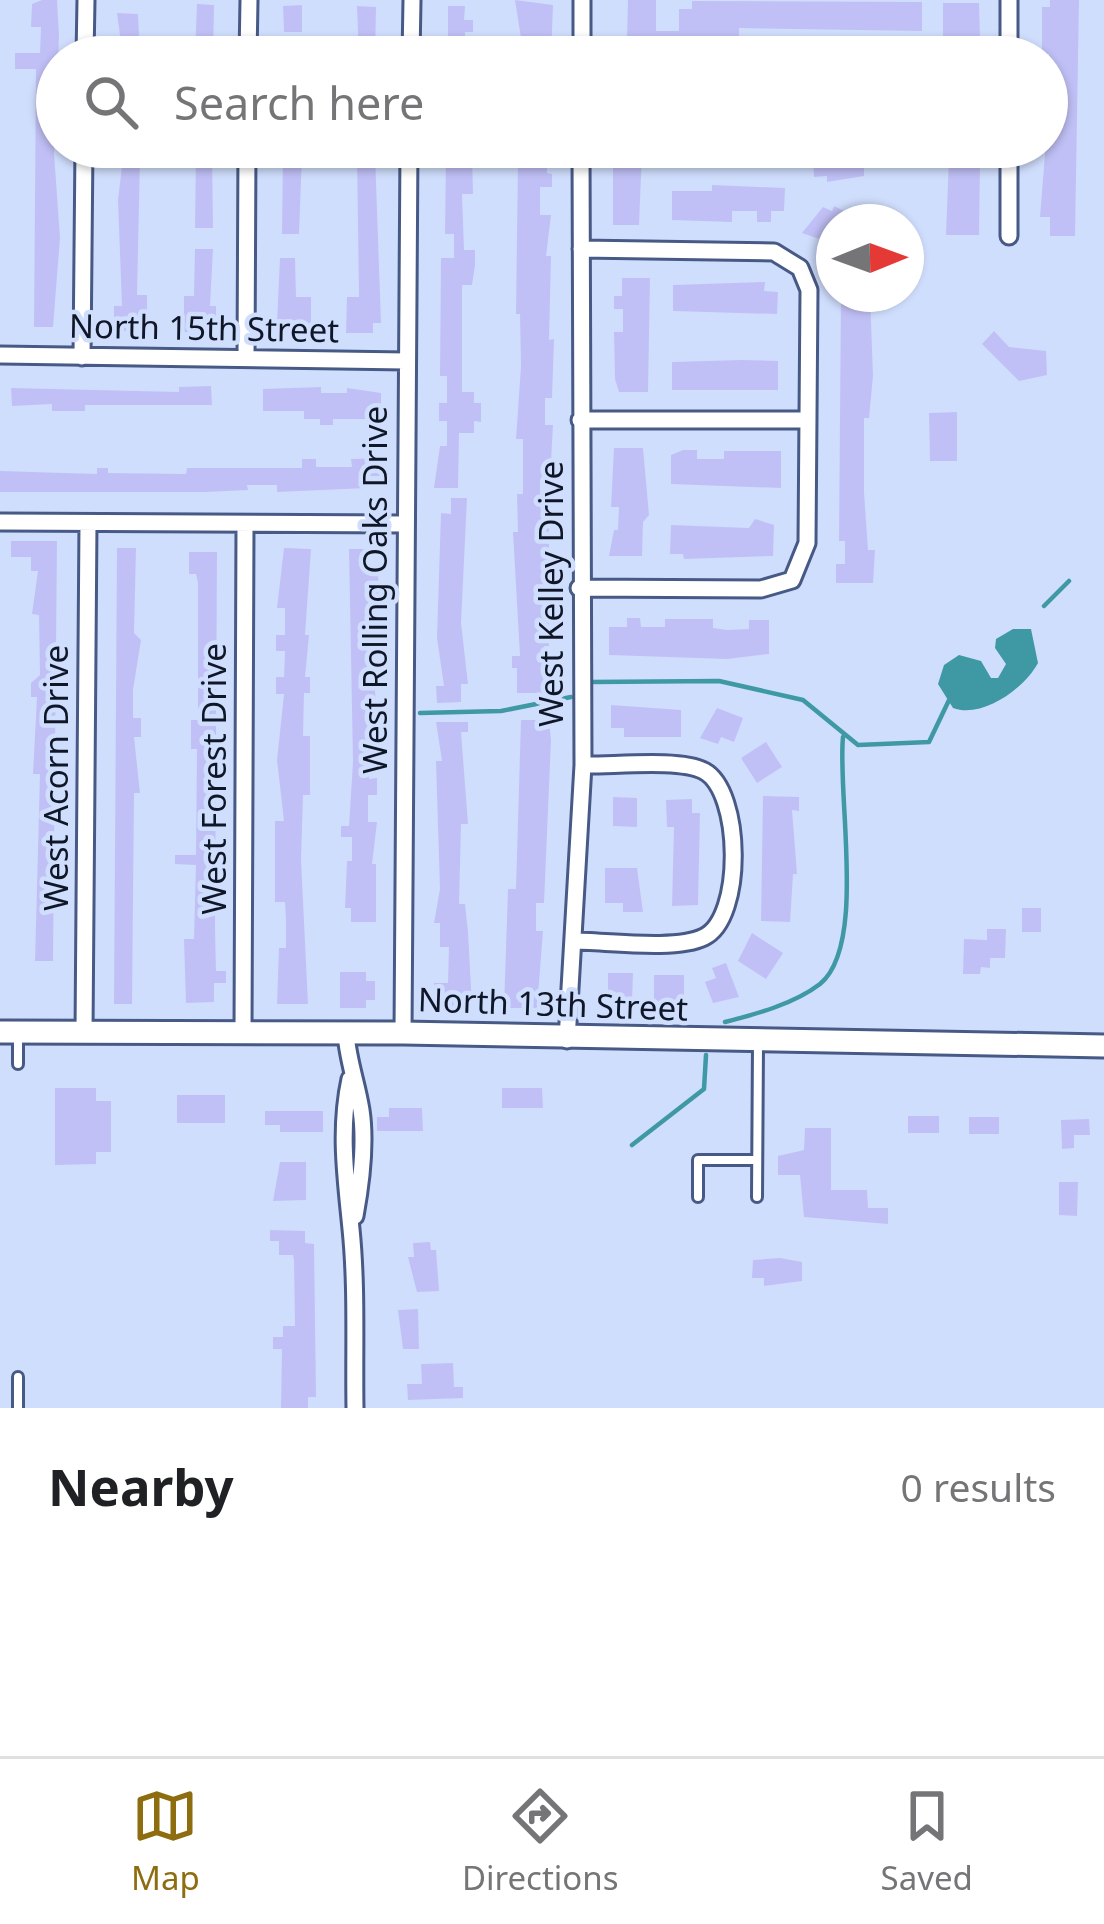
<!DOCTYPE html>
<style>
:root{--surface:#fff;--page:#f6f6f6;--text:#202124;--muted:#757577;--line:#e0e0e0;--accent:#8e6d11}
body{margin:0;font-family:"Noto Sans",sans-serif;background:var(--page);color:var(--text)}
.compass{position:absolute;left:816px;top:204px;width:108px;height:108px;border-radius:50%;background:var(--surface);box-shadow:0 3px 9px #0004;rotate:89deg}
.list{margin:0;padding:0;list-style:none}
h2{display:flex;justify-content:space-between;align-items:center;height:156px;margin:0;padding:0 48px;font-size:51px}
h2 small{font-size:39px;font-weight:400;color:var(--muted)}
.icon{flex:none;width:66px;height:66px;fill:none;stroke:currentColor;stroke-width:2;stroke-linecap:round;stroke-linejoin:round}
.map{position:relative;flex:none;width:1104px;height:1408px;overflow:hidden}
.search{position:absolute;background:var(--surface);box-shadow:0 3px 9px #0004;left:36px;right:36px;top:36px;height:132px;display:flex;align-items:center;gap:30px;box-sizing:border-box;padding:0 42px;border-radius:66px;color:var(--muted);font-size:45px}
.sheet{height:348px;background:var(--surface)}
nav{display:flex;justify-content:space-around;align-items:center;box-sizing:border-box;height:168px;border-top:3px solid var(--line);background:var(--surface);font-size:33px;color:var(--muted)}
nav a{display:grid;justify-items:center;gap:6px}
nav .on{color:var(--accent)}
.map>svg:first-child{display:block}
</style>
<div class="map">
<svg width="1104" height="1408" viewBox="0 0 1104 1408">
<rect width="100%" height="100%" fill="#d0defd"/>
<!-- water -->
<path fill="#3e99a4" d="M1013,629h18l7,34c-14,26 -56,56 -85,45l-15,-24 6,-19 15,-10 22,6 10,17h7l8,-14 -11,-16 1,-9z"/>
<g fill="none" stroke-linecap="round" stroke-linejoin="round">
<!-- stream -->
<path stroke="#3e99a4" stroke-width="4.5" d="M1044,606l25,-25
M591,682l128,-1 84,19 55,45 71,-3 21,-44
M420,713l81,-2 70,-14
M725,1022c31,-8 69,-18 95,-38 47,-38 17,-188 23,-247
M632,1145l72,-56 2,-34"/>
</g>
<!-- building -->
<path fill="#c1c0f6" d="M42,0h15l2,36 -5,117 6,85 -7,89h-19l2,-258h-21v-16h25l1,-26h-10l1,-23z
M515,0l38,5 -2,52h-27z
M628,0h28v31h23v-22h13v-8l230,1v29l-183,-3v8l-77,5v11h-50v-15h15z
M1050,0h29l-4,236h-25v-19h-10l10,-126 -1,-37h-7v-47h8z
M943,3h36l1,34 -37,1z
M197,4l17,1 -1,52h-18z
M302,5v27h-18l-1,-26z
M357,6l19,1 -1,50h-16z
M448,6h17l-1,14h9v12h-8v7h-17z
M117,13l21,1 2,43h-17z
M844,147h20v29l-37,6v-6l-13,1 -1,-23 31,-1z
M944,147h28v18h8l-1,70h-33l3,-78h-5z
M613,152h29l-3,73h-26z
M196,153h16l1,75h-18z
M446,153h26l1,41h-11l2,56h11v15l-3,20h-10v107h12v11h7v19l-7,-1v12h-15l-1,55h-24l6,-42h7v-25h-8v-18h8v-27h-7l1,-118h13v-24h-9z
M283,154h19l-3,80h-17z
M375,154l6,169h-8v10h-27l1,-36h12l-2,-142z
M123,158l17,1 -3,136h10v36h-24v-14h-9v-11h8l-4,-106z
M518,160h29v13l5,1v13h-12v28h11l-5,41h5l-2,84 5,-1 -2,59h-7v27h8l-3,55h-10v27l9,-1v140h-5l6,47h-33v-25h-5v-12h8l-7,-124h5l-1,-38h6v-55h-7l5,-73 -1,-52h-4z
M712,185l73,3 -1,23h-13v11h-14v-11h-25v11l-60,-2v-29h40z
M834,206l32,16h-32v22l-32,-11 21,-26 9,4z
M195,249h18l-3,57h6v26h-32v-36h10z
M280,258h15l1,39h15v36l-26,-1v-9h-8z
M622,278h28l-2,114h-29l-4,-13 -1,-47h9v-23h-9v-13h8z
M765,282l-1,9 14,1 -1,22 -104,-3v-26z
M841,294h29l3,82 -4,42h-5v74l4,58h7l-2,33h-37v-19h9v-23h-6z
M994,331l15,16 37,4 1,24 -28,6 -37,-37z
M742,360l36,1v29h-106v-28z
M211,386l1,19h-127v6h-33v-7l-40,2 -1,-18 168,4v-5z
M321,387v6h26v-5l34,5v20h-6v6h-42v6h-13v-6h-16v-8h-41v-22z
M957,412v49h-27l-1,-48z
M614,448h29l6,67 -6,7 -1,34h-33l5,-26h4l1,-23h-8z
M683,450h14v9h27v-8h57v37l-110,-4v-29z
M382,458l1,18h-16v12l-90,4v-7h-30l1,5 -43,2h-205v-21l97,3v-6h11v5l78,1 1,-6h115v-9h14v8h36l-1,-8z
M451,498h16l-6,125 7,61h-7v18l-24,1 -1,-17h8l-7,-48 4,-125 10,1z
M755,519l19,6 -1,31 -89,3 -1,-5h-13l1,-29 78,3z
M11,541h46l-4,420h-18l5,-187h-7l4,-77h-6v-14l9,-8 -1,-60 -7,-1 6,-43h-7v-14h-20z
M117,548h19l-2,85 7,7 -8,50v28h8v19h-7l6,56h-6l-2,211h-18z
M284,548l27,1 -6,86h4l-4,42h5v16h-6l-1,43h7v59h-7l-2,65 7,144h-31l2,-56h7v-28l-1,-18h-10v-81h9l-7,-61 7,-66h-8v-17h8l1,-26h-9v-16h9v-27h-8z
M349,549h20l-1,19h10l1,42h-8l5,100 -7,69 8,-1v17h-9v27h9l-5,42h4v58h-25v-14h-6l2,-47h5v-24h-11v-11h8l4,-64z
M189,552h28l-2,377 1,42h10v12h-12v19l-28,1 -2,-64h10l2,-74 -21,-1v-9h21l1,-106h-6v-29h7v-137l-2,-9h-7z
M627,618h13l1,9h24v-8h48v9l14,2 22,-1v-9h20v34l-42,5 -118,-4v-28h18z
M611,705l70,5v27h-57v-9h-13z
M717,708l26,10 -9,24 -13,-5 -3,7 -18,-6z
M521,720h28l2,20 -7,163h-8v28h7l-6,77h-33l4,-119h8z
M436,722h32v10h-7l7,92h-7l-2,80h6l3,28 4,74h-38v-23h14l1,-36h-9v-24h-6l6,-34 -4,-128h6z
M766,742l16,25 -25,16 -16,-25z
M763,796l36,1v14l-7,-1 5,64h-4l-3,48 -29,-1z
M613,797l24,1v29l-24,-1z
M692,799v14h8l-2,92 -26,1 2,-79h-7l-1,-27z
M605,868h32l6,44h-20v-9h-18z
M1022,908h19v24h-19z
M987,929h19l-1,29h-15v10l-9,-1 -1,7h-17l1,-35 23,1z
M752,933l31,20 -17,26 -28,-18z
M726,963l13,34 -26,6 -8,-21 11,-4 -4,-10z
M340,972h26v9h9v19h-9v8h-26z
M608,973h25l-1,29 -24,-1z
M654,975h30v29h-30z
M55,1088h41v13h15v51h-15v12l-41,1z
M502,1088h40l1,20h-41z
M177,1095h48v28h-48z
M389,1108h33l1,23h-46v-14h12z
M265,1111h58v21h-43v-7h-15z
M908,1116h31v17h-31z
M969,1117h30v17h-30z
M1089,1119l1,16h-16v13l-12,1 -1,-29z
M805,1128h26v62h36l1,18h20v16l-84,-7 -4,-42h-22v-19l26,-6z
M280,1162h26v38l-33,1z
M1059,1182h19l-1,34 -18,-1z
M270,1230l35,1v12l9,1 2,153h-8v11h-27l1,-59h-9v-12h10v-11h12l-1,-66 -1,-5h-14v-14h-9z
M430,1242l1,8h5l3,41 -22,1 -9,-35h6l-1,-14z
M780,1258l22,4v19l-38,5v-8h-12l1,-18z
M418,1309l1,40h-16l-5,-39z
M453,1363l1,24h9v11l-55,2 -1,-16h15l-1,-20z"/>
<g fill="none" stroke-linecap="round" stroke-linejoin="round">
<defs>
<path id="service" d="M18,1036v28
M698,1197v-37h59
M757,1197l1,-153
M18,1377v31"/>
<path id="minor" d="M85,57l1,-57
M248,57l1,-57
M411,57l1,-57
M582,57v-57
M1009,57v-57
M1009,236v-89
M0,355l406,6
M82,357l2,-210
M246,358l1,-211
M580,420h228
M0,522l404,2
M579,588l182,1 31,-9 15,-37 2,-253 -9,-22 -26,-16 -193,-3
M573,941c33,0 103,10 131,-4 40,-19 38,-146 0,-166 -24,-13 -93,-5 -121,-6
M84,1033l4,-510
M243,1033l2,-507
M403,1033l6,-886
M346,1034c2,27 11,50 15,76 5,33 0,73 -6,106
M567,1040l16,-275 -2,-618
M350,1079c-11,51 -4,99 1,150 6,59 3,120 4,179"/>
<path id="tertiary" d="M0,1032l403,1 701,13"/>
</defs>
<!-- service casing -->
<use href="#service" stroke="#475985" stroke-width="14"/>
<!-- minor casing -->
<use href="#minor" stroke="#475985" stroke-width="21"/>
<!-- tertiary casing -->
<use href="#tertiary" stroke="#475985" stroke-width="27"/>
<!-- service -->
<use href="#service" stroke="#fff" stroke-width="8"/>
<!-- minor -->
<use href="#minor" stroke="#fff" stroke-width="15"/>
<!-- tertiary -->
<use href="#tertiary" stroke="#fff" stroke-width="21"/>
</g>
<g text-anchor="middle" stroke-width="9" stroke-linejoin="round" paint-order="stroke">
<!-- street labels -->
<g font-size="33" fill="#0f1628" stroke="#d0defd">
<text transform="translate(204 328) rotate(1)" y="12">North 15th Street</text>
<text transform="translate(375 590) rotate(-90)" y="12">West Rolling Oaks Drive</text>
<text transform="translate(551 594) rotate(-90)" y="12">West Kelley Drive</text>
<text transform="translate(56 778) rotate(-90)" y="12">West Acorn Drive</text>
<text transform="translate(214 779) rotate(-90)" y="12">West Forest Drive</text>
<text transform="translate(553 1004) rotate(2)" y="12">North 13th Street</text>
</g>
</g>
</svg>
<svg class="compass" viewBox="-18 -18 36 36"><path d="M0-13l5 13h-10z" fill="#e53935"/><path d="M0 13l5-13h-10z" fill="#757577"/></svg>
<div class="search"><svg class="icon" aria-label="search" viewBox="0 0 24 24"><circle cx="10" cy="10" r="6"/><path d="M15 15l6 6"/></svg>Search here</div>
</div>
<section class="sheet">
<h2>Nearby<small>0 results</small></h2>
<ul class="list">
</ul>
</section>
<nav>
<a class="on"><svg class="icon" aria-label="map" viewBox="0 0 24 24"><path d="M3 6l6-2 6 2 6-2v14l-6 2-6-2-6 2zM9 4v14M15 6v14"/></svg>Map</a>
<a><svg class="icon" aria-label="directions" viewBox="0 0 24 24"><path d="M12 3l9 9-9 9-9-9zM9 14v-3h6M13 9l2 2-2 2"/></svg>Directions</a>
<a><svg class="icon" aria-label="saved" viewBox="0 0 24 24"><path d="M7 4h10v16l-5-4-5 4z"/></svg>Saved</a>
</nav>
